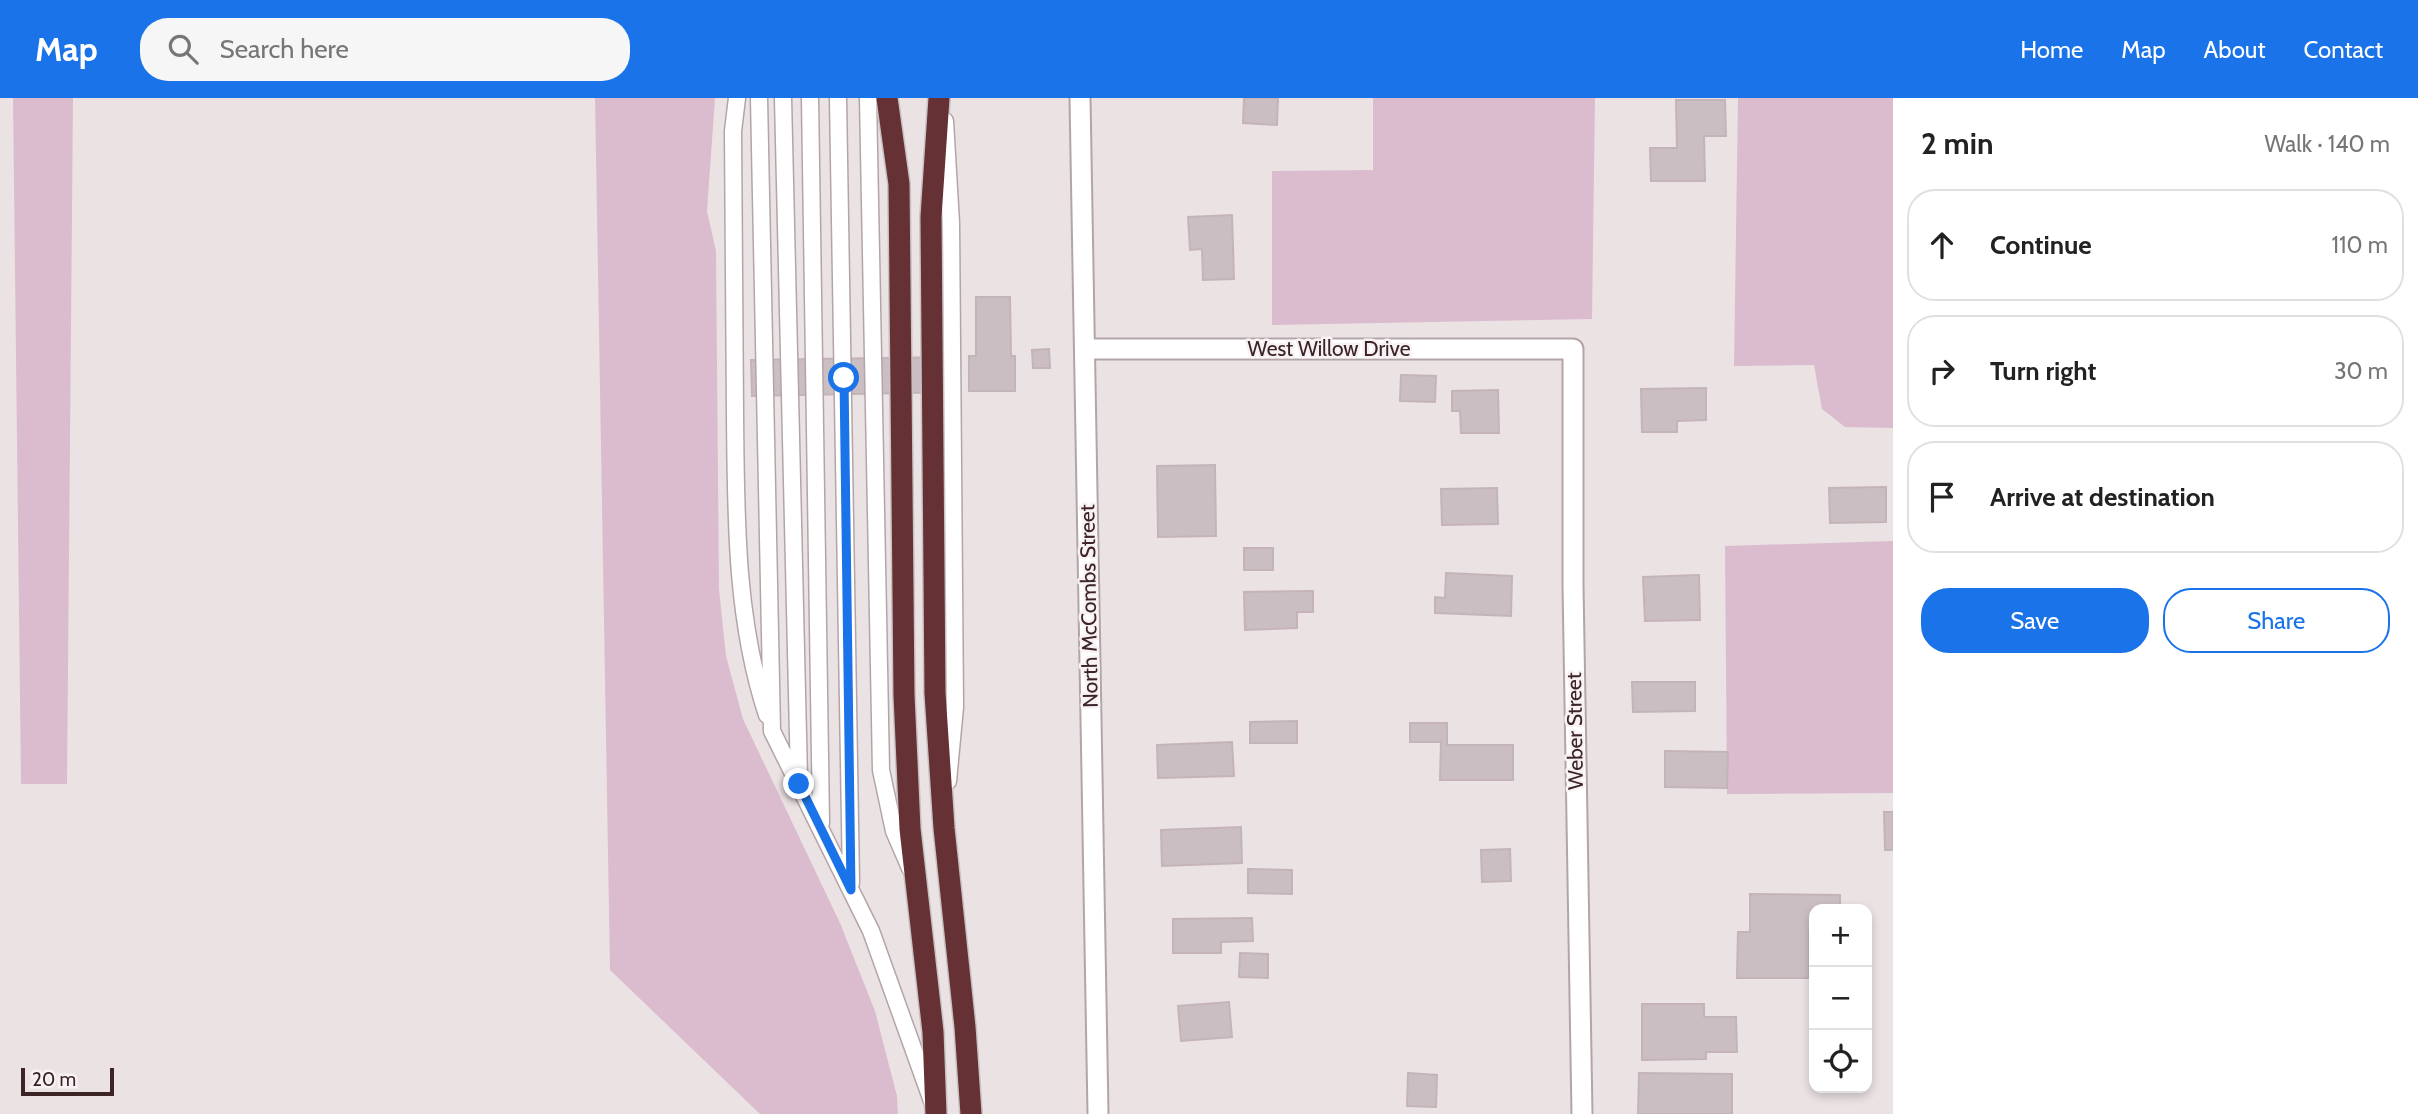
<!DOCTYPE html>
<meta charset="utf-8">
<style>
:root{--surface:#fff;--page:#f6f6f6;--text:#222;--muted:#767676;--line:#e0e0e0;--accent:#1a73e8}
body{margin:0;font-family:Cabin,sans-serif;background:var(--page);color:var(--text)}
.controls{position:absolute;right:21px;bottom:21px;display:grid;overflow:hidden;border-radius:14px;box-shadow:0 4px 10px #0003}
.controls button{width:63px;height:63px;display:grid;place-items:center;padding:0;border:0;border-bottom:2px solid var(--line);background:var(--surface);color:var(--text);font:35px sans-serif}
.scale{position:absolute;left:21px;bottom:18px;width:93px;box-sizing:border-box;padding-left:7px;border:4px solid #3b2326;border-top:0;font-size:19px;line-height:24px;white-space:nowrap;color:#3b2326;-webkit-text-stroke:5px #f8f2f4;paint-order:stroke}
.stop{position:absolute;width:21px;height:21px;margin:-16px;border:5px solid #1a73e8;border-radius:50%;background:#fff}
.stop.end{background:#1a73e8;border-color:#fff;box-shadow:0 2px 7px #0008}
.list{margin:0;padding:0;list-style:none}
h2{display:flex;justify-content:space-between;align-items:center;height:91px;margin:0;padding:0 28px;font-size:30px}
h2 small{font-size:23px;font-weight:400;color:var(--muted)}
.list li{display:grid;grid-template-columns:46px 1fr auto;gap:21px;align-items:center;box-sizing:border-box;height:112px;margin:0 14px 14px;padding:0 14px;border:2px solid var(--line);border-radius:28px}
.list b{display:block;font-size:26px;white-space:nowrap}
.list em{font-size:23px;font-style:normal;color:var(--muted)}
.actions{display:flex;gap:14px;padding:21px 28px}
.actions a{flex:1;padding:16px 0;border:2px solid var(--accent);border-radius:28px;text-align:center;font-size:24px;color:var(--accent)}
.actions .main{background:var(--accent);color:#fff}
.icon{flex:none;width:38px;height:38px;fill:none;stroke:currentColor;stroke-width:2;stroke-linecap:round;stroke-linejoin:round}
.map{position:relative;flex:none;width:1893px;height:1016px;overflow:hidden}
header{display:flex;align-items:center;gap:42px;box-sizing:border-box;height:98px;padding:0 35px;background:var(--accent);color:#fff}
header strong{font-size:33px}
nav{display:flex;gap:38px;margin-inline-start:auto;font-size:24px}
.search{width:490px;height:63px;background:var(--page);display:flex;align-items:center;gap:18px;box-sizing:border-box;padding:0 24px;border-radius:28px;color:var(--muted);font-size:26px}
main{display:flex}
aside{flex:1;background:var(--surface)}
.map>svg:first-child{display:block}
</style>
<header>
<strong>Map</strong>
<div class="search"><svg class="icon" aria-label="search" viewBox="0 0 24 24"><circle cx="10" cy="10" r="6"/><path d="M15 15l6 6"/></svg>Search here</div>
<nav><a>Home</a><a>Map</a><a>About</a><a>Contact</a></nav>
</header>
<main>
<div class="map">
<svg width="1893" height="1016" viewBox="0 0 1893 1016">
<rect width="100%" height="100%" fill="#ebe2e4"/>
<!-- green -->
<path fill="#dbbcce" d="M13,0h60l-6,686h-46z
M595,0h120l-8,113 9,40 3,338 7,67 17,63 97,204 35,88 22,85 1,18h-138l-150,-144z
M1373,0h222l-3,221 -320,6v-154l101,-1z
M1738,0h155v330l-48,-1 -23,-18 -8,-44 -80,1z
M1893,443v252l-166,1 -2,-248z"/>
<!-- building -->
<path fill="#cbbec2" stroke="#c4b4b9" stroke-width="2" d="M1244,0h34l-1,27 -34,-2z
M1676,2h49l1,36h-22l1,45h-54l-1,-33h27z
M1232,117l2,64 -31,1 -1,-31 -12,1 -2,-33z
M976,199h34l1,59h4v35h-46v-35h7z
M1049,251l1,19h-17l-1,-18z
M955,259l1,35 -204,4 -1,-36z
M1401,277l35,1 -1,26 -35,-1z
M1706,290v32l-29,1v11h-35l-1,-43z
M1498,292l1,43h-38l-1,-22h-8v-20z
M1215,367l1,71 -58,1 -1,-71z
M1886,389v35l-56,1 -1,-35z
M1497,390l1,36 -56,1 -1,-36z
M1244,450h29v22h-29z
M1446,475l66,3 -1,40 -76,-3v-16l10,1z
M1699,477l1,45 -55,1 -2,-44z
M1313,493v21h-16v16l-52,2 -1,-38z
M1632,584h63v29l-62,1z
M1297,623v22h-47v-21z
M1410,625h37v22h66v35h-73l1,-38h-31z
M1232,644l2,34 -76,2 -1,-33z
M1665,653l63,1 -1,36 -62,-1z
M1884,714h9v38h-8z
M1241,729l1,36 -80,3 -1,-36z
M1510,751l1,32 -29,1 -1,-32z
M1248,771l44,1v24l-44,-1z
M1750,796l90,1v14h-26v22h-5v47h-72l1,-46h12z
M1252,820l1,23 -32,1v11h-48v-34z
M1240,855l28,1v24l-29,-1z
M1229,904l3,35 -51,4 -3,-35z
M1642,906h62v13h32l1,35h-31v7l-64,1z
M1408,975l29,2 -1,32 -29,-1z
M1639,975l93,1v40h-94z"/>
<g fill="none" stroke-linecap="round" stroke-linejoin="round">
<defs>
<path id="service" d="M737,0l-4,33c1,94 1,189 2,283 1,101 0,204 32,301
M759,0l13,633 99,200 61,170
M783,0l16,680
M810,0l11,725
M838,0l13,785
M868,0l13,672 13,61 16,37
M945,23l6,102 4,484 -7,74"/>
<path id="minor" d="M1086,251h487v236l9,529"/>
<path id="tertiary" d="M1080,0l18,1016"/>
<path id="motorway" d="M887,0l12,86 5,511 6,134 23,203 3,82
M939,0l-8,119 4,476 9,135 21,199 6,87"/>
</defs>
<!-- service casing -->
<use href="#service" stroke="#b3a5a7" stroke-width="19"/>
<!-- minor casing -->
<use href="#minor" stroke="#b3a5a7" stroke-width="23"/>
<!-- tertiary casing -->
<use href="#tertiary" stroke="#b3a5a7" stroke-width="23"/>
<!-- motorway casing -->
<use href="#motorway" stroke="#c8c1c2" stroke-width="24"/>
<!-- service -->
<use href="#service" stroke="#fff" stroke-width="16"/>
<!-- minor -->
<use href="#minor" stroke="#fff" stroke-width="19"/>
<!-- tertiary -->
<use href="#tertiary" stroke="#fff" stroke-width="19"/>
<!-- motorway -->
<use href="#motorway" stroke="#653134" stroke-width="21"/>
</g>
<g fill="none" stroke-linecap="round" stroke-linejoin="round">
<!-- route -->
<path stroke="#1a73e8" stroke-width="9" d="M799,686l52,106 -7,-512"/>
</g>
<g text-anchor="middle" stroke-width="5" stroke-linejoin="round" paint-order="stroke">
<!-- street labels -->
<g font-size="21" fill="#3b2326" stroke="#f8f2f4">
<text x="1329" y="258">West Willow Drive</text>
<text transform="translate(1089 508) rotate(-91)" y="7">North McCombs Street</text>
<text transform="translate(1575 633) rotate(-91)" y="7">Weber Street</text>
</g>
</g>
</svg>
<div class="controls">
<button>+</button>
<button>−</button>
<button><svg class="icon" aria-label="locate" viewBox="0 0 24 24"><circle cx="12" cy="12" r="6"/><path d="M12 2v4M12 18v4M2 12h4M18 12h4"/></svg></button>
</div>
<div class="scale">20 m</div>
<div class="stop" style="left:844px;top:280px"></div>
<div class="stop end" style="left:799px;top:686px"></div>
</div>
<aside>
<h2>2 min<small>Walk · 140 m</small></h2>
<ul class="list">
<li><svg class="icon" aria-label="ahead" viewBox="0 0 24 24"><path d="M12 20V5M6 11l6-6 6 6"/></svg><div><b>Continue</b></div><em>110 m</em></li>
<li><svg class="icon" aria-label="right" viewBox="0 0 24 24"><path d="M7 20v-9h11M14 6l5 5-5 5"/></svg><div><b>Turn right</b></div><em>30 m</em></li>
<li><svg class="icon" aria-label="arrive" viewBox="0 0 24 24"><path d="M6 21V4h12l-3 4 3 4H6"/></svg><div><b>Arrive at destination</b></div></li>
</ul>
<div class="actions"><a class="main">Save</a><a>Share</a></div>
</aside>
</main>
